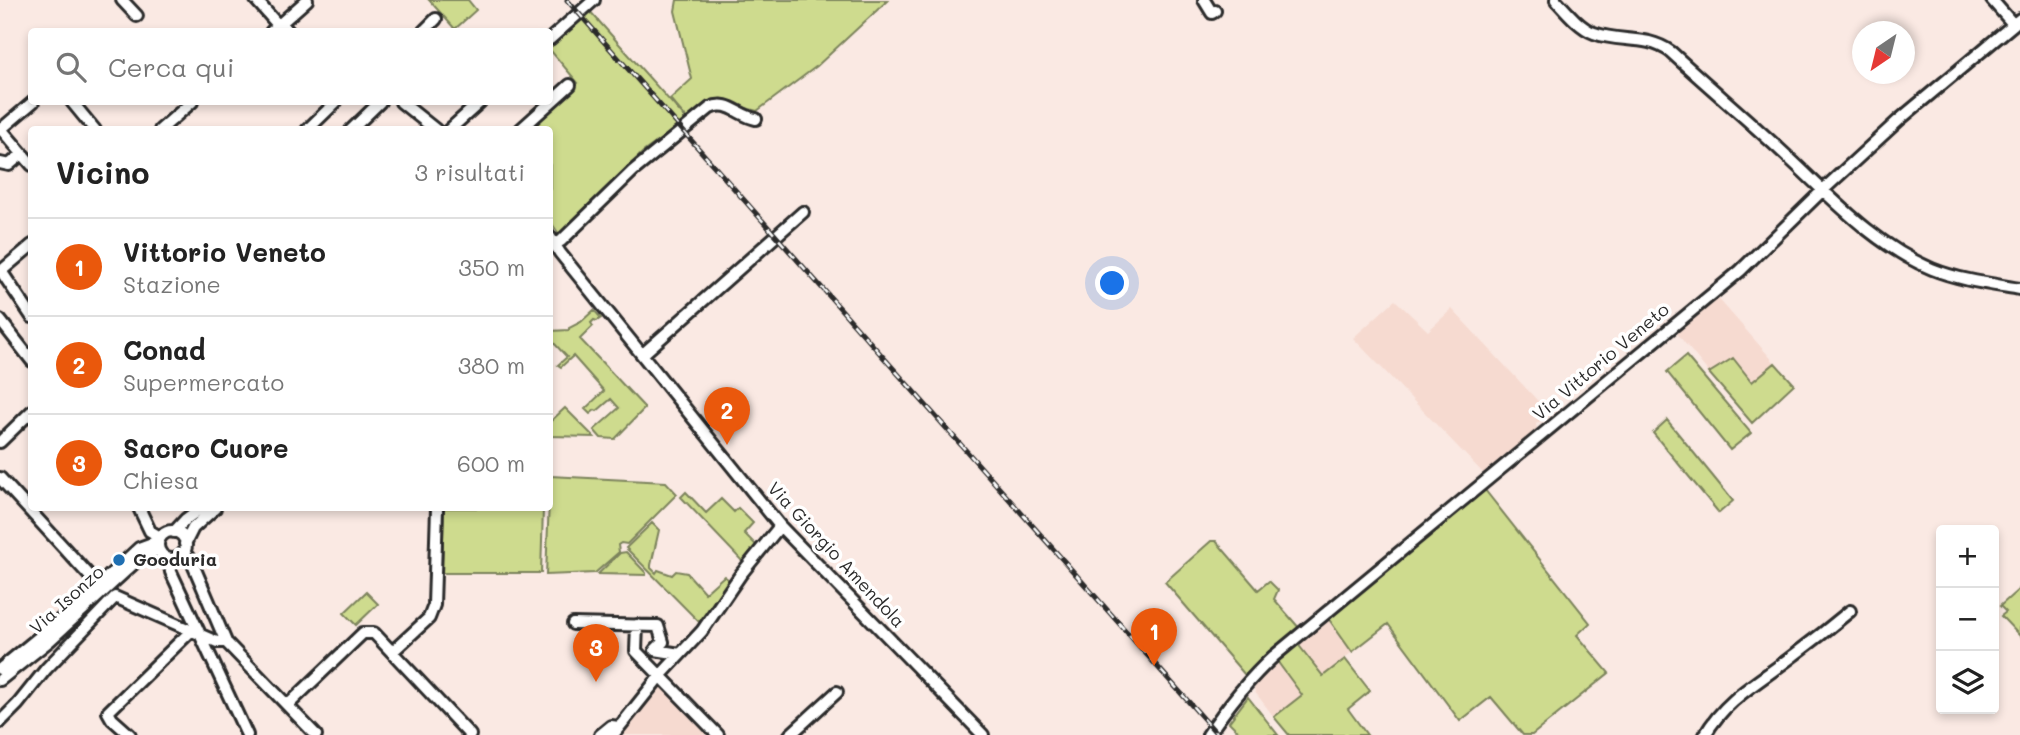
<!DOCTYPE html>
<html lang="it">
<meta charset="utf-8">
<style>
:root{--surface:#fff;--page:#f6f6f6;--text:#222;--muted:#767676;--line:#e0e0e0;--accent:#ea580c}
body{margin:0;font-family:Mali,sans-serif;background:var(--page);color:var(--text)}
.controls{position:absolute;right:21px;bottom:21px;display:grid;overflow:hidden;border-radius:7px;box-shadow:0 4px 10px #0003}
.controls button{width:63px;height:63px;display:grid;place-items:center;padding:0;border:0;border-bottom:2px solid var(--line);background:var(--surface);color:var(--text);font:35px sans-serif}
.compass{position:absolute;left:1852px;top:21px;width:63px;height:63px;border-radius:50%;background:var(--surface);box-shadow:0 4px 10px #0003;rotate:215deg}
.you{position:absolute;left:1113px;top:284px;width:24px;height:24px;margin:-18px;border:5px solid #fff;border-radius:50%;background:#1a73e8;box-shadow:0 0 0 10px #1a73e833}
.badge{display:grid;place-items:center;width:46px;height:46px;border-radius:50%;background:var(--accent);color:#fff;font-size:23px;font-weight:700}
.pin{position:absolute;translate:-50% -58px;filter:drop-shadow(0 2px 4px #0008)}
.pin::after{content:'';position:absolute;top:37px;width:24px;height:21px;background:inherit;clip-path:polygon(0 0,100% 0,50% 100%)}
.list{margin:0;padding:0;list-style:none}
h2{display:flex;justify-content:space-between;align-items:center;height:91px;margin:0;padding:0 28px;font-size:30px}
h2 small{font-size:23px;font-weight:400;color:var(--muted)}
.list li{display:grid;grid-template-columns:46px 1fr auto;gap:21px;align-items:center;box-sizing:border-box;height:98px;padding:0 28px;border-top:2px solid var(--line)}
.list b{display:block;font-size:26px;white-space:nowrap}
.list p{margin:0;font-size:23px;white-space:nowrap;color:var(--muted)}
.list em{font-size:23px;font-style:normal;color:var(--muted)}
.icon{flex:none;width:38px;height:38px;fill:none;stroke:currentColor;stroke-width:2;stroke-linecap:round;stroke-linejoin:round}
.map{position:relative;flex:none;width:2020px;height:735px;overflow:hidden}
.search{position:absolute;background:var(--surface);box-shadow:0 4px 10px #0003;left:28px;top:28px;width:525px;height:77px;display:flex;align-items:center;gap:18px;box-sizing:border-box;padding:0 24px;border-radius:7px;color:var(--muted);font-size:26px}
.panel{position:absolute;background:var(--surface);box-shadow:0 4px 10px #0003;left:28px;top:126px;width:525px;height:385px;border-radius:7px}
.map>svg:first-child{display:block}
</style>
<div class="map">
<svg width="2020" height="735" viewBox="0 0 2020 735">
<rect width="100%" height="100%" fill="#fae9e3"/>
<filter id="ink" filterUnits="userSpaceOnUse"><feTurbulence type="fractalNoise" baseFrequency=".0143" numOctaves="2"/><feDisplacementMap in="SourceGraphic" scale="14" xChannelSelector="R" yChannelSelector="G"/><feConvolveMatrix kernelMatrix="1 2 1 2 8 2 1 2 1" color-interpolation-filters="sRGB"/></filter>
<g filter="url(#ink)">
<!-- built -->
<path fill="#f6dad0" d="M1716,296l59,67 -23,19 -19,-24 -24,15 -34,-42z
M1395,300l33,31 24,-22 98,105 -14,10 1,5 -53,45 -131,-136z
M1328,618l24,34 -29,25 -26,-34z
M1277,661l25,34 -28,22 -19,-25 -2,-10z
M658,687h3l46,48h-86z"/>
<!-- green -->
<path fill="#cedb8e" stroke="#7c835c" stroke-width="2" d="M429,0h39l8,10 -21,19z
M677,0h211l-71,66 -60,45 -37,-10 -32,19 -18,-21 22,-20 -17,-68z
M588,9l99,111 -44,32 -84,82 -9,-13v-91h-26l54,-47 -28,-33v-7z
M594,310l7,8 -4,3 -3,-1 -3,3 2,3 -13,13 64,68v2l-29,30 -14,-1 -7,-8 25,-22 -8,-9 -14,12 -2,-1 -5,4 -5,-5 19,-18 -31,-35 -12,11 -3,-2 9,-8 -15,-16 -2,2v-12l19,-1v-2l12,-6z
M1686,356l65,77 -21,17 -63,-78z
M1733,358l19,24 23,-19 19,21 -42,39 -43,-50z
M565,408l29,29 -44,-1v-14z
M1667,420l66,81 -14,12 -66,-80z
M550,476l116,6 11,12 -50,50 -6,-1 -3,2 1,7 -24,21 -49,2z
M1485,490l105,133 -13,12 32,38 -77,62h-9l-32,-38 -31,24 -72,-97 -36,28 -24,-34z
M686,492l20,21 15,-14 13,13 4,-4 15,15 -9,10 12,12 -13,17 -62,-65z
M444,508h99l-2,65h-99z
M652,523l7,7 -8,35v3l5,5 2,-3 14,5 4,-4 11,2 18,20 19,-17 5,4 -30,42 -73,-74z
M1211,541h5l42,49 11,-9 9,9 -4,9 26,30 -55,46 -80,-93z
M626,552l20,21v2l-48,-1 22,-21z
M2019,589h1v47l-19,-20 5,-4 -6,-6z
M366,592l12,12 -22,21 -12,-12z
M1297,643l26,33 22,-17 25,32 -22,18 19,26h-78l-15,-18 28,-22 -25,-34z
M1248,697l30,38h-36l-13,-13z"/>
<g fill="none" stroke-linecap="round" stroke-linejoin="round">
<defs>
<path id="minor" d="M122,0l15,16
M256,0l22,25 5,1 6,6
M1204,0l8,13 3,-2
M1556,0c10,11 24,28 38,33 26,10 52,1 77,19 39,36 80,70 119,107 44,41 85,86 142,110 27,11 59,15 88,20
M1992,0l21,24
M271,32l36,-32
M423,32l13,-13
M550,39l44,-39
M72,102l23,28
M401,102l35,28
M1,129l31,36
M0,130l33,-28
M160,130l32,-28
M307,130l29,-28
M351,130l29,-28
M449,130l31,-28
M520,130l50,-45
M0,163l9,2 13,-11
M550,237l10,16 220,273 203,209
M550,246l11,-5 72,-70 77,-63c18,-9 29,8 46,11
M1,271l31,46
M0,272l32,-27
M0,320l32,41
M643,354l160,-142
M0,442l32,-31
M0,478l98,107
M139,508l11,23 10,6
M158 545a14 14 0 1 1 28 0a14 14 0 1 1-28 0Z
M174,532l12,-13 15,-11
M185,544l8,-16 22,-20
M184,552l8,10 34,80 90,93
M169,559l2,13 76,163
M573,624l85,2 5,16 -8,8 25,4
M637,625l-1,26 82,84
M392,652l37,-34 5,-13 3,-97
M0,669l71,-58 68,-63 19,-7
M0,680l49,-39 93,-85 16,-7
M288,705l75,-72h11l96,102
M0,722l18,-18 28,-35 69,-72 102,45h9
M130,735l-18,-16 -4,-7 83,-81
M600,735l11,-9 8,1
M613,735l47,-59 42,-45 39,-57 39,-48
M790,735l47,-43
M1208,735c20,-30 40,-55 66,-79l466,-385 83,-81 76,-70 121,-101
M1705,735c21,-37 56,-54 89,-80 19,-14 38,-29 56,-44"/>
</defs>
<!-- minor casing -->
<use href="#minor" stroke="#2b2b2b" stroke-width="16"/>
<!-- minor -->
<use href="#minor" stroke="#fff" stroke-width="10"/>
<defs>
<path id="rail" d="M567,0l651,735"/>
</defs>
<!-- rail casing -->
<use href="#rail" stroke="#2b2b2b" stroke-width="5"/>
<!-- rail -->
<use href="#rail" stroke="#fff" stroke-width="2.5" stroke-dasharray="8" stroke-linecap="butt"/>
</g>
</g>
<!-- markers -->
<circle fill="#1f6fb2" stroke="#fff" stroke-width="2.5" cx="119" cy="560" r="7"/>
<g text-anchor="middle" stroke-width="7" stroke-linejoin="round" paint-order="stroke">
<!-- street labels -->
<g font-size="18" fill="#2b2b2b" stroke="#fff">
<text transform="translate(1601 362) rotate(-40)" y="6">Via Vittorio Veneto</text>
<text transform="translate(836 555) rotate(47)" y="6">Via Giorgio Amendola</text>
<text transform="translate(67 600) rotate(-42)" y="6">Via Isonzo</text>
</g>
<!-- poi labels -->
<g font-size="18" font-weight="bold" fill="#2b2b2b" stroke="#fff" text-anchor="start">
<text x="133" y="566">Gooduria</text>
</g>
</g>
</svg>
<div class="controls">
<button>+</button>
<button>−</button>
<button><svg class="icon" aria-label="layers" viewBox="0 0 24 24"><path d="M12 4l9 5-9 5-9-5zM3 14l9 5 9-5"/></svg></button>
</div>
<svg class="compass" viewBox="-18 -18 36 36"><path d="M0-13l5 13h-10z" fill="#e53935"/><path d="M0 13l5-13h-10z" fill="#767676"/></svg>
<div class="you"></div>
<div class="pin badge" style="left:1154px;top:666px">1</div>
<div class="pin badge" style="left:727px;top:445px">2</div>
<div class="pin badge" style="left:596px;top:682px">3</div>
<div class="search"><svg class="icon" aria-label="search" viewBox="0 0 24 24"><circle cx="10" cy="10" r="6"/><path d="M15 15l6 6"/></svg>Cerca qui</div>
<section class="panel">
<h2>Vicino<small>3 risultati</small></h2>
<ul class="list">
<li><span class="badge">1</span><div><b>Vittorio Veneto</b><p>Stazione</p></div><em>350 m</em></li>
<li><span class="badge">2</span><div><b>Conad</b><p>Supermercato</p></div><em>380 m</em></li>
<li><span class="badge">3</span><div><b>Sacro Cuore</b><p>Chiesa</p></div><em>600 m</em></li>
</ul>
</section>
</div>
